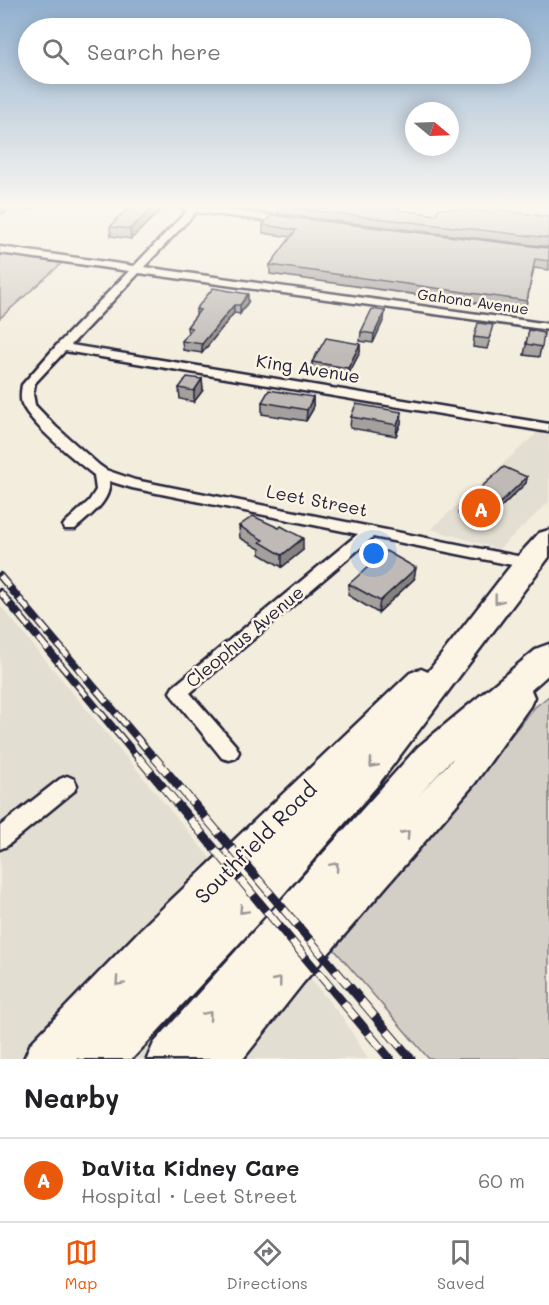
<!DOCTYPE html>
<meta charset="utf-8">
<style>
:root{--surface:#fff;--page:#f6f6f6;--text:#202124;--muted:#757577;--line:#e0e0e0;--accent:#ea580c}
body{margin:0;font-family:Mali,sans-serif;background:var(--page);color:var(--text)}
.compass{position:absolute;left:405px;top:102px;width:54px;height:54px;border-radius:50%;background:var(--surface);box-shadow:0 3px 15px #0003;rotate:109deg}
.you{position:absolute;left:374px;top:554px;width:21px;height:21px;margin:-15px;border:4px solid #fff;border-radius:50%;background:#1a73e8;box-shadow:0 0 0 9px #1a73e833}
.badge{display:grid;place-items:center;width:39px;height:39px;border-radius:50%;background:var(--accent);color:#fff;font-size:20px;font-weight:700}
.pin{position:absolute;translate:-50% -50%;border:3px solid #fff;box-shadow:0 2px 6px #0006}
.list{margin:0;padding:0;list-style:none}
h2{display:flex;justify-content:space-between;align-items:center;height:78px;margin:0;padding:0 24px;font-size:26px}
h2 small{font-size:20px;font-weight:400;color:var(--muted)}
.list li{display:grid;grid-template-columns:39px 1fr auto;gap:18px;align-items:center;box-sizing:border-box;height:84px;padding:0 24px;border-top:2px solid var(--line)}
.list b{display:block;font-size:22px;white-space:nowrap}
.list p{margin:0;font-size:20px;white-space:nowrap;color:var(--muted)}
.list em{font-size:20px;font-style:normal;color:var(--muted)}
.icon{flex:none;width:33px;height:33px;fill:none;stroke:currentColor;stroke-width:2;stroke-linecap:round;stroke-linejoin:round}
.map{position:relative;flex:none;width:549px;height:1059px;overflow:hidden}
.search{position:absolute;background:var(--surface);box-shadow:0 3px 15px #0003;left:18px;right:18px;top:18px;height:66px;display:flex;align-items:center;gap:15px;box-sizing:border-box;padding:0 21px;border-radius:33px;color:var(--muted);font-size:22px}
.sheet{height:162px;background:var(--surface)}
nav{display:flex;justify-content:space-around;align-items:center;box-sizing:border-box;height:84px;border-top:2px solid var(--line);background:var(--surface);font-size:16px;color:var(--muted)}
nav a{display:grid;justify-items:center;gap:3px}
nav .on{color:var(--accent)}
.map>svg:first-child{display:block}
</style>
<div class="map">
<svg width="549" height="1059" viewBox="0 0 549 1059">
<rect width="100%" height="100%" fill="#f3edde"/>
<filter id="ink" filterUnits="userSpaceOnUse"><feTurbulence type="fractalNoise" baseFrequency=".0167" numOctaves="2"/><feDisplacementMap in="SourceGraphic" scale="12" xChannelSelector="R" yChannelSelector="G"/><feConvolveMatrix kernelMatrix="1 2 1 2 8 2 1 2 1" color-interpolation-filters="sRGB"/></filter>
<g filter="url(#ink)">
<!-- built -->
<path fill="#e3ded2" d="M549,422v80l-50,47 -68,-20z
M0,605l343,413 25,41h-368z"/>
<!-- green -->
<path fill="#d4cfc6" stroke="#7b7880" stroke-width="1.5" d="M0,254l62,9 -62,55z
M549,696v363h-120l-96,-111 202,-241z"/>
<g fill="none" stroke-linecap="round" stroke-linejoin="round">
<defs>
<path id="street" d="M182,208h23l82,9 5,3 -5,3 -91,-11 -52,55 405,57v6l-410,-57 -68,72 478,79v8l-484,-81 -30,32 -2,11 2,11 21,22 43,38 7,5 29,10 392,78 6,1 2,4 -2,4 -6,1 -154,-31 -183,156 46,53 3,6 -3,6 -7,2 -7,-2 -49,-61 -3,-5 3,-5 185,-153 -226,-46 -23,-7c3,20 -20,35 -34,48h-10l-2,-3 2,-3 24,-22 7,-11 -2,-15c-19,-15 -63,-50 -72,-71 -2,-6 -1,-13 0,-19l35,-40 72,-74 -129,-18v-6l134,19 53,-55z
M67,776l7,3 3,6 -3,6 -67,55 -7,3v-23l60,-47z"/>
<path id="highway" d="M549,530v27l-172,229 -109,126 -136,147h-54l1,-2 -2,2h-53l7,-16 114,-118 265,-252 11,-4 7,3 91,-117 20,-22z
M549,644v30l-18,16 3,7 -4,9 -55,77 -172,200 -60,76h-96l7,-16 264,-296 120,-99zM453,758l-2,3 -33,35z"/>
</defs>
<!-- street casing -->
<use href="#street" stroke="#22223b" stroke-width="5"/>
<!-- highway casing -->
<use href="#highway" stroke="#22223b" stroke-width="5"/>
<!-- street -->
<use href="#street" fill="#fcf5e5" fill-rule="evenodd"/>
<!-- highway -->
<use href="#highway" fill="#fcf5e5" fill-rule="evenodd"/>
<defs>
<path id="rail-far1" d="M0,576l155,183
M0,592l139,167"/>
<path id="rail" d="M138,757l252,302
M154,757l257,302"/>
</defs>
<!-- rail-far1 casing -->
<use href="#rail-far1" stroke="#22223b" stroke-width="8"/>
<!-- rail casing -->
<use href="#rail" stroke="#22223b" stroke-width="9"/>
<!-- rail-far1 -->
<use href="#rail-far1" stroke="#fcf5e5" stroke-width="5" stroke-dasharray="15" stroke-linecap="butt"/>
<!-- rail -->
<use href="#rail" stroke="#fcf5e5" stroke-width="7" stroke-dasharray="20" stroke-linecap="butt"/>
</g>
<!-- wall -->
<path fill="#a4a09d" stroke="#22223b" stroke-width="1.5" d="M0,208h12l-8,6 -4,-1z
M15,208h18l-3,2z
M129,208h34l-32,31 -20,-3 -1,-9 5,-5v-2z
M278,208h122v2l36,5 113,2v30l-271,-33z
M263,225l286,23v22l-15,-2 -9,42 -255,-36v-9l21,-28 -28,-4z
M248,302l-8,12 -6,-1 -32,40 -19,-3 -1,-9 6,-7 -1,-7 9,-12v-6z
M385,311l-1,8 -11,24 -13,-2 1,-9z
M529,330l15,3 -5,24 -15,-2z
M491,336l-4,13 -14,-2 1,-10z
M360,344v8l-13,25 -35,-6v-9z
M202,379l1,11 -9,12 -14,-3 -1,-11z
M313,397v12l-7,12 -44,-7v-12z
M351,417l50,6 -5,13 -46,-8z
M527,477l-1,6 -44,42 -24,-12 1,-6z
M239,526l64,24 -21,17 -22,-13v-5l-20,-11z
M414,579l-36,34 -30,-18 1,-11z"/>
<!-- shaded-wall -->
<path fill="#86827f" stroke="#22223b" stroke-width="1.5" d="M3,208h9l-8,6z
M153,208h10l-32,31 -1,-10z
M248,294v8l-8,12v-9z
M234,305v8l-32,40v-9z
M385,311l-1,8 -11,24 1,-9z
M360,344v8l-13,25 1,-9z
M202,379l1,11 -9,12v-11z
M313,397v12l-7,12 1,-11z
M402,412l-1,11 -5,13 1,-11z
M527,477l-1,6 -44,42 1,-6z
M303,538v12l-21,17v-12z
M416,568l-2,11 -36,34 2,-12z"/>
<!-- building -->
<path fill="#bfbab6" stroke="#22223b" stroke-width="1.5" d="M129,208h24l-23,21 -20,-2 7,-7h-2z
M289,208h111l-1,2 37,5 3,-7 55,4 1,-3 54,8v21z
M271,215l278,33v13l-14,-2 -8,42 -257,-36 26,-35 -33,-5z
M213,288l35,6 -8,11h-6l-32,39 -20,-3 10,-13 -5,-1 13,-17 -4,-1z
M372,309l13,2 -11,23 -13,-2z
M478,323l15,2 -4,14 -15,-2z
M529,330l15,3 -2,14 -16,-3z
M326,338l34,6 -12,24 -36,-6z
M187,377l15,2 -8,12 -15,-3z
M269,390l44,7 -6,13 -45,-8z
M356,404l46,8 -5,13 -46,-8z
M504,467l23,10 -44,42 -24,-12z
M253,516l26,12 2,-2 22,12 -21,17 -22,-13 3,-2 -24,-14z
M386,551l30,17 -36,33 -31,-17z"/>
<!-- one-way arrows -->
<defs><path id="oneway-chevron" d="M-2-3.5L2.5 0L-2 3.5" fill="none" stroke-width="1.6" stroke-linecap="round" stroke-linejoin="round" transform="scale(1.5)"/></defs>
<g stroke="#9a9698">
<use href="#oneway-chevron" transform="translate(498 600) rotate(128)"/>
<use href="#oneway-chevron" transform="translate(373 764) rotate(131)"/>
<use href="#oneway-chevron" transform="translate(406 834) rotate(-48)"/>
<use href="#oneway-chevron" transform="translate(335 866) rotate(-49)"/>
<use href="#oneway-chevron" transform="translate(243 910) rotate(133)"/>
<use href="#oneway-chevron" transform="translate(278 981) rotate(-51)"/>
<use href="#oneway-chevron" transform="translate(119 982) rotate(133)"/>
<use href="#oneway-chevron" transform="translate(208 1015) rotate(-49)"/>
</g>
</g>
<!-- sky -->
<linearGradient id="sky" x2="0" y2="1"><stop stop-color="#90afce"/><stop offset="0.58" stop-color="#faf7f0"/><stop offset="1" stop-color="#faf7f0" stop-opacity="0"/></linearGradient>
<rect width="549" height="356" fill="url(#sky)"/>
<g text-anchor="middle" stroke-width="5" stroke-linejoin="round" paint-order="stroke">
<!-- far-street labels -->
<g font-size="15" fill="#22223b" stroke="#fcf5e5">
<text transform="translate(473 302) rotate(8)" y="5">Gahona Avenue</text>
</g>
<!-- street labels -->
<g font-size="18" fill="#22223b" stroke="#fcf5e5">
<text transform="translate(308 369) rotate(9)" y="6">King Avenue</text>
<text transform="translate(317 501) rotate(11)" y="6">Leet Street</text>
<text transform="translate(245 637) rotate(-40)" y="6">Cleophus Avenue</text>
</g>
<!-- near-street labels -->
<g font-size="21" fill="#22223b" stroke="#fcf5e5">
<text transform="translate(256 843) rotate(-45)" y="7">Southfield Road</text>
</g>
</g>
</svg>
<svg class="compass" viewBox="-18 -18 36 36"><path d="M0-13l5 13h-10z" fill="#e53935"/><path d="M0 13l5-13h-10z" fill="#757577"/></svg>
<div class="you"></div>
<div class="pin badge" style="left:481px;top:508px">A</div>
<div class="search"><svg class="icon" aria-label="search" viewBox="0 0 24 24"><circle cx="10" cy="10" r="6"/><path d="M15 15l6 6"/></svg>Search here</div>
</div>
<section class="sheet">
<h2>Nearby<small></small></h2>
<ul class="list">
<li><span class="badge">A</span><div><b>DaVita Kidney Care</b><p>Hospital · Leet Street</p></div><em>60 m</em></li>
</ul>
</section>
<nav>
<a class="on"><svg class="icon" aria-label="map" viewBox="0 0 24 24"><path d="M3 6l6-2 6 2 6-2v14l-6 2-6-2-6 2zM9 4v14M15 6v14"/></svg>Map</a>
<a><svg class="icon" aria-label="directions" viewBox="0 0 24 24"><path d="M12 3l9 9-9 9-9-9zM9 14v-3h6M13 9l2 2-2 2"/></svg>Directions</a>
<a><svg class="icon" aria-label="saved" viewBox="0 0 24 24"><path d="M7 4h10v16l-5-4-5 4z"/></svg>Saved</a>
</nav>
